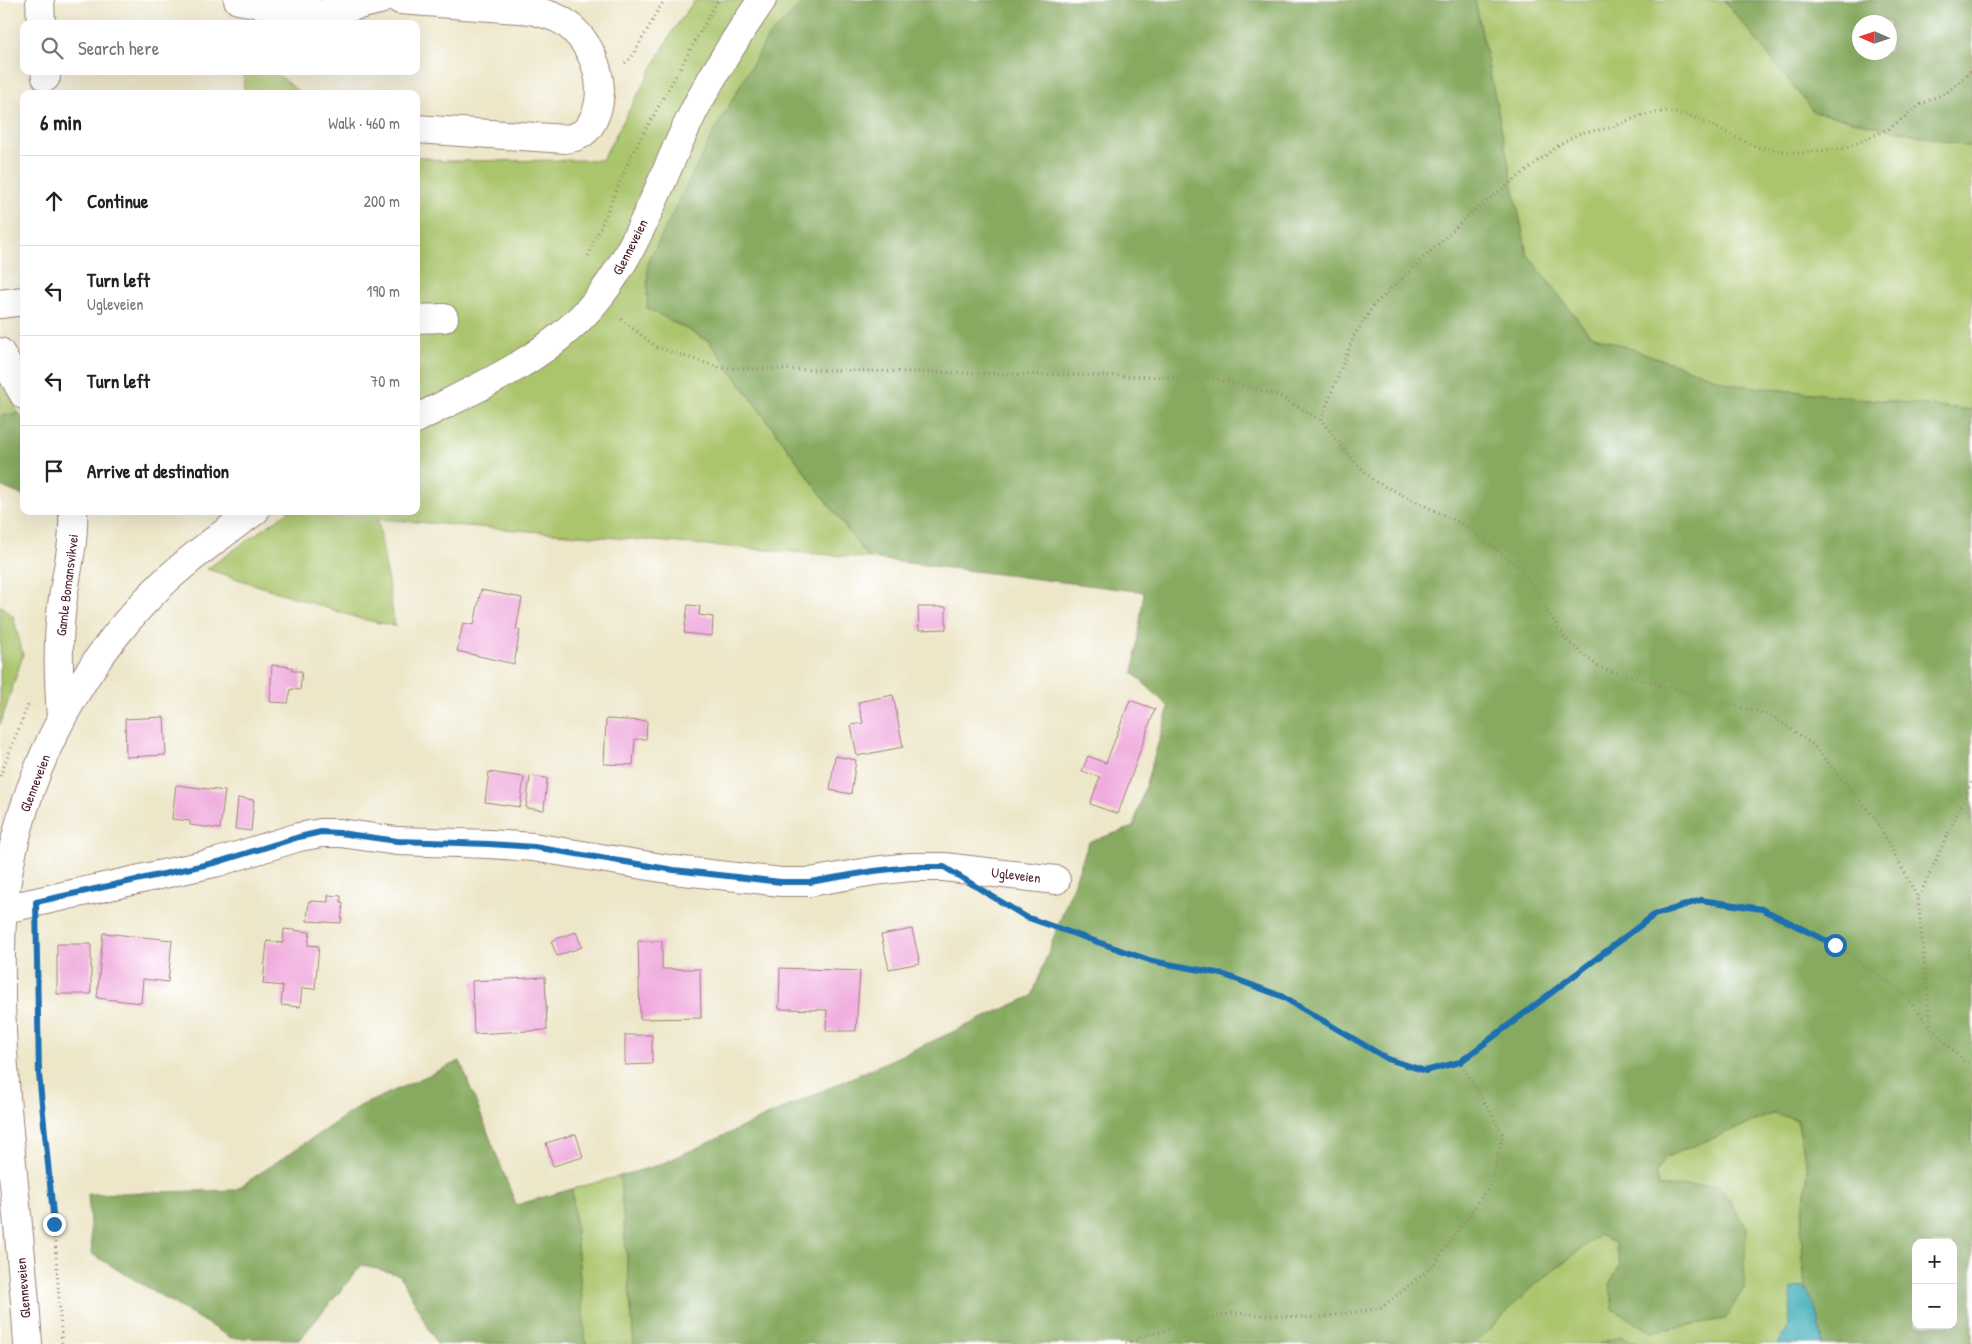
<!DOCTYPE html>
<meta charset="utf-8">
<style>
:root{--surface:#fff;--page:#f2f2f2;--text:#222;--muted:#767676;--line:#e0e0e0}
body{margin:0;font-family:"Patrick Hand",sans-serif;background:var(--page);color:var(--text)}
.controls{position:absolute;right:15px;bottom:15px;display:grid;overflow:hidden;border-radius:10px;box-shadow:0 5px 20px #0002}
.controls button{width:45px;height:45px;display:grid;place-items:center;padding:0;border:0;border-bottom:1px solid var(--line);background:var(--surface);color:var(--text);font:25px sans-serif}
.compass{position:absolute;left:1852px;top:15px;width:45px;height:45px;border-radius:50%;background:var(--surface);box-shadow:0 5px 20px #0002;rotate:273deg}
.stop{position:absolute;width:15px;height:15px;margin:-11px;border:4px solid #1f6fb2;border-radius:50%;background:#fff}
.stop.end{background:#1f6fb2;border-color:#fff;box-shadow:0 1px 5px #0008}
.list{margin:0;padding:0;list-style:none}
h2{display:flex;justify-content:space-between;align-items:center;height:65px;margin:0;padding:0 20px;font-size:21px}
h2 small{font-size:16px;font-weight:400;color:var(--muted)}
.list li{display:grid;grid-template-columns:32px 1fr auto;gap:15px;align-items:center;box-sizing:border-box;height:90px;padding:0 20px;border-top:1px solid var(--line)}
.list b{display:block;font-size:19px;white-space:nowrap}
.list p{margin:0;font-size:16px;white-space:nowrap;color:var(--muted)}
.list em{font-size:16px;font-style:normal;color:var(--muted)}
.icon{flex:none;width:28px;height:28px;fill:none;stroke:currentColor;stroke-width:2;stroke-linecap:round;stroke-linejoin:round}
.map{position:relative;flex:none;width:1972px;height:1344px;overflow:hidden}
.search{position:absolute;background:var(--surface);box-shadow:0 5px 20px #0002;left:20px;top:20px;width:400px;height:55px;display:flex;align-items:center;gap:12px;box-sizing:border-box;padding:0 18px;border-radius:10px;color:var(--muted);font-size:19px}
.panel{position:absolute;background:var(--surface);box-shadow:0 5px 20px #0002;left:20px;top:90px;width:400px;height:425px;border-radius:10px}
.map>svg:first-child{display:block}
</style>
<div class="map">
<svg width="1972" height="1344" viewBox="0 0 1972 1344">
<rect width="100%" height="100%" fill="#fff"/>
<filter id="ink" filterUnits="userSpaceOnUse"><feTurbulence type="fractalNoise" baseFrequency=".02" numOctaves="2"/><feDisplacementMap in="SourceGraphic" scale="10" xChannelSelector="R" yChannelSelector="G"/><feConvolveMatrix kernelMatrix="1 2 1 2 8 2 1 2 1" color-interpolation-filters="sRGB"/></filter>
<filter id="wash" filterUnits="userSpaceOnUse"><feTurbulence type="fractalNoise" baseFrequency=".0096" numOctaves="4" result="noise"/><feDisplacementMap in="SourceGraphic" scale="20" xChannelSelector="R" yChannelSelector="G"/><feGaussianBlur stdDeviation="1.12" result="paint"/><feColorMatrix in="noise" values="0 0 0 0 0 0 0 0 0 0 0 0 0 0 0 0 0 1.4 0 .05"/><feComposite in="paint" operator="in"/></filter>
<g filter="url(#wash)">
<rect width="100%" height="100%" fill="#ede6c8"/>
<!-- green -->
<path fill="#aac56c" stroke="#7a724c" d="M695,0h111l-38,37 -121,271 62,33 159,217 -490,-39 17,107 -34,-7 -154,-50 82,-58h127v-355l27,5 159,-1 70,-128z
M1475,0h249l90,112 158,35v263l-237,-25 -146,-51 -62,-80z
M243,71c35,0 32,0 58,23h-57z
M0,380l19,33 -19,3z
M0,605l13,11 10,39 -23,70z
M1774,1113l23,7 11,50 -7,60 4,57 -13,1 -3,37 -11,19h-139l-18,-8 -23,8h-124l57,-56 68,-53 16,7 5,22 -10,21 109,-100 -60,2 -4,-13 11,-17z
M620,1176l14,168h-48l-14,-155z"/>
<!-- forest -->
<path fill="#87aa60" stroke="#686446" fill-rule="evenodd" d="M806,0h669l52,254 62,80 146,51 237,25v934h-150l-3,-26 -14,-31 -4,-57 7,-60 -11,-50 -23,-7 -108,44 -11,17 4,13 60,-2 27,42 -2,61 -19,31 -74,13 -38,-23 -3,-24 10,-21 -5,-22 -16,-7 -68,53 -57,56h-840l-14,-168 39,-11 373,-169 57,-154 44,-15 36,-120 -36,-34 11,-81 -276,-34 -159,-217 -62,-33 1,-46 66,-130 54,-95zM1916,1243h37v82h-37z
M1724,0h248v147l-158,-35zM1890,22v30h-30v-30z
M19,413l5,7v76l-24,-10v-70z
M460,1061l56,144 56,-16 14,155h-149l-37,-69 -38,-10 -62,74 -69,-1 -139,-84 -4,-60 147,-4 125,-84z
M1621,1336l18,8h-41z"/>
<!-- water -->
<path fill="#3cacb8" stroke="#436672" d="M1805,1287l14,31 3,26h-44l11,-19 3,-37z"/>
<g id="blocks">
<!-- building -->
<path fill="#f0aadd" d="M481,590l41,8 -6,32h4l-6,34 -57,-13 6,-28 11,2z
M688,605l12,1 -1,9 14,2 -1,19 -28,-3z
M918,607h28v22l-27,1z
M272,665l20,2v4h10l-2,19 -9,-1 -3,14 -18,-1z
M893,695l10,52 -46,9 -6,-31 12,-2 -5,-21z
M1130,700l25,9 -37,105 -28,-10 10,-27 -18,-6 6,-15 18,7z
M164,717l2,38 -40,2 -1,-38z
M606,719l41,2 -1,18h-11l-2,26 -29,-1z
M835,756l21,4 -5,34 -21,-4z
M489,772l35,5 -4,30 -35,-5z
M530,776l17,2 -3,32 -18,-2z
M176,785l49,6 -5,38 -30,-4v-4l-18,-2z
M238,798l16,2 -3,31 -16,-2z
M328,895l13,1v6l2,1 -2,20 -34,-2 2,-20 19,1z
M284,929l26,3 -2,13 11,1 -4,43 -13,-1 -2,19 -19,-2 2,-19 -20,-2 4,-43 16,2z
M912,929l8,34 -31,6 -8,-34z
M576,932l6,15 -25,9 -6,-15z
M103,933l69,7 -4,42 -25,-3 -2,24 -44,-5z
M638,941h24v28h38l1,49 -61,1z
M57,944h34v50h-34z
M780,968l80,3 -4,60h-30l1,-21 -48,-1z
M545,977l2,53 -73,4 -2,-53z
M625,1035h27v29l-27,1z
M576,1134l7,23 -30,9 -7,-23z"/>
</g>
</g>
<g filter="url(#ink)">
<use href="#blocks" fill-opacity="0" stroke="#9c827a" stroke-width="1"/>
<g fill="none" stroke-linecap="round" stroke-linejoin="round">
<defs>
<path id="minor" d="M40,0l1,24
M238,0l83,14 59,-14
M400,0l131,10c11,3 23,5 33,12 29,20 45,63 30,96 -6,14 -14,19 -29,21l-149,-10
M45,71l1,6
M0,304l24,-3
M416,319l28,-1
M0,352l24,43
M61,718c-2,-33 -4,-71 0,-104 3,-35 14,-67 12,-103
M0,910l218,-48 81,-25 22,-4h19l57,8 92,3 44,3 141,23 107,12h29l64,-11 36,-4h34l112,13"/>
<path id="major" d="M416,419c54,-28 112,-52 156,-93 65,-58 86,-148 126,-223 19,-35 41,-70 64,-103
M28,1344c-7,-116 -25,-231 -27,-347 0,-29 -1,-59 2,-88 13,-121 70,-238 157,-323 29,-28 62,-52 95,-75"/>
</defs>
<!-- minor casing -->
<use href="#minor" stroke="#9c827a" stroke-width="30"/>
<!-- major casing -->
<use href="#major" stroke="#9c827a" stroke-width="30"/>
<!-- path -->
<path stroke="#9c827a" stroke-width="3" stroke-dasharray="1 4" stroke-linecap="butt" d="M625,63l7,-6 32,-57
M588,256l43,-100 87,-156
M621,319l35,28 65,21 491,10 65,17 44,25 27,35 26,26 92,45 54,42 46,72 34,28 172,48 41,29 62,73 43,80 13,130
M1321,420l33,-84 20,-31 94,-89 91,-71 21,-12 30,-5 32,-13 25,-4 26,6 64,30 41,6 48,-5 44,-20 30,-23 29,-14 23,-21
M0,776l28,-71
M1919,897l53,-116
M1010,907l16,10 126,44 70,13 59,22 107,63 37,12 35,-9 194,-147 47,-15 61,9 73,36 67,47 29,36 33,33 8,3
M36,933l3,141 15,150 8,120
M1126,1344l18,-8 88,-23 83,5 66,-10 52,-42 59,-84 11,-48 -43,-72"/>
<!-- minor -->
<use href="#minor" stroke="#fff" stroke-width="28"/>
<!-- major -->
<use href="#major" stroke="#fff" stroke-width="28"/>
</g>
</g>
<g fill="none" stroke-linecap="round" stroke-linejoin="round" filter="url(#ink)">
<!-- route -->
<path stroke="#1f6fb2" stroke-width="6" d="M54,1224l-15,-150 -3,-172 182,-40 81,-25 22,-5 19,1 57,8 92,3 45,3 140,23 107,12h29l64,-11 36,-4h34l82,50 126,44 70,13 59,22 107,63 37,12 35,-9 194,-147 47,-15 61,9 73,36"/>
</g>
<g text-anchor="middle" stroke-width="4" stroke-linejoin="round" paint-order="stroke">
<!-- street labels -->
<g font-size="14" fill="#4a1f2b" stroke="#fff">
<text transform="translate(630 247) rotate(-63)" y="5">Glenneveien</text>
<text transform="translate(67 585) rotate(-83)" y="5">Gamle Bomansvikvei</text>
<text transform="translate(35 783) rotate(-69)" y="5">Glenneveien</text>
<text transform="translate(1016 875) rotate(7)" y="5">Ugleveien</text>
<text transform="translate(23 1288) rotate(-95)" y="5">Glenneveien</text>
</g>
</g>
</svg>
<div class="controls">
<button>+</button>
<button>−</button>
</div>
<svg class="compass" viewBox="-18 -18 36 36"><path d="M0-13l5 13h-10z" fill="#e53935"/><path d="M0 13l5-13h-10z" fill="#767676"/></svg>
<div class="stop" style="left:1835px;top:945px"></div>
<div class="stop end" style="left:54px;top:1224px"></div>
<div class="search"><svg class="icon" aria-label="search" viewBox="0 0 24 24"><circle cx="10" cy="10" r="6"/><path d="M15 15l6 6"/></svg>Search here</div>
<section class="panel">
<h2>6 min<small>Walk · 460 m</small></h2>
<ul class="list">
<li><svg class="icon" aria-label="ahead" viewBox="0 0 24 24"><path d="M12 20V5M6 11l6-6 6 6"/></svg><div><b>Continue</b></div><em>200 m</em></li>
<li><svg class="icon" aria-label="left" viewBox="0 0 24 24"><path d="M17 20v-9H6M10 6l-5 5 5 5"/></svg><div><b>Turn left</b><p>Ugleveien</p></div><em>190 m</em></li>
<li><svg class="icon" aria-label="left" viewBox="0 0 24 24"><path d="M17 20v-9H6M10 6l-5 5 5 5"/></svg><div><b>Turn left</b></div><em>70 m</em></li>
<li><svg class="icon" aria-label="arrive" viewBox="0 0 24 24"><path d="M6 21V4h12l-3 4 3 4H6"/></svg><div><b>Arrive at destination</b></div></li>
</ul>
</section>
</div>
